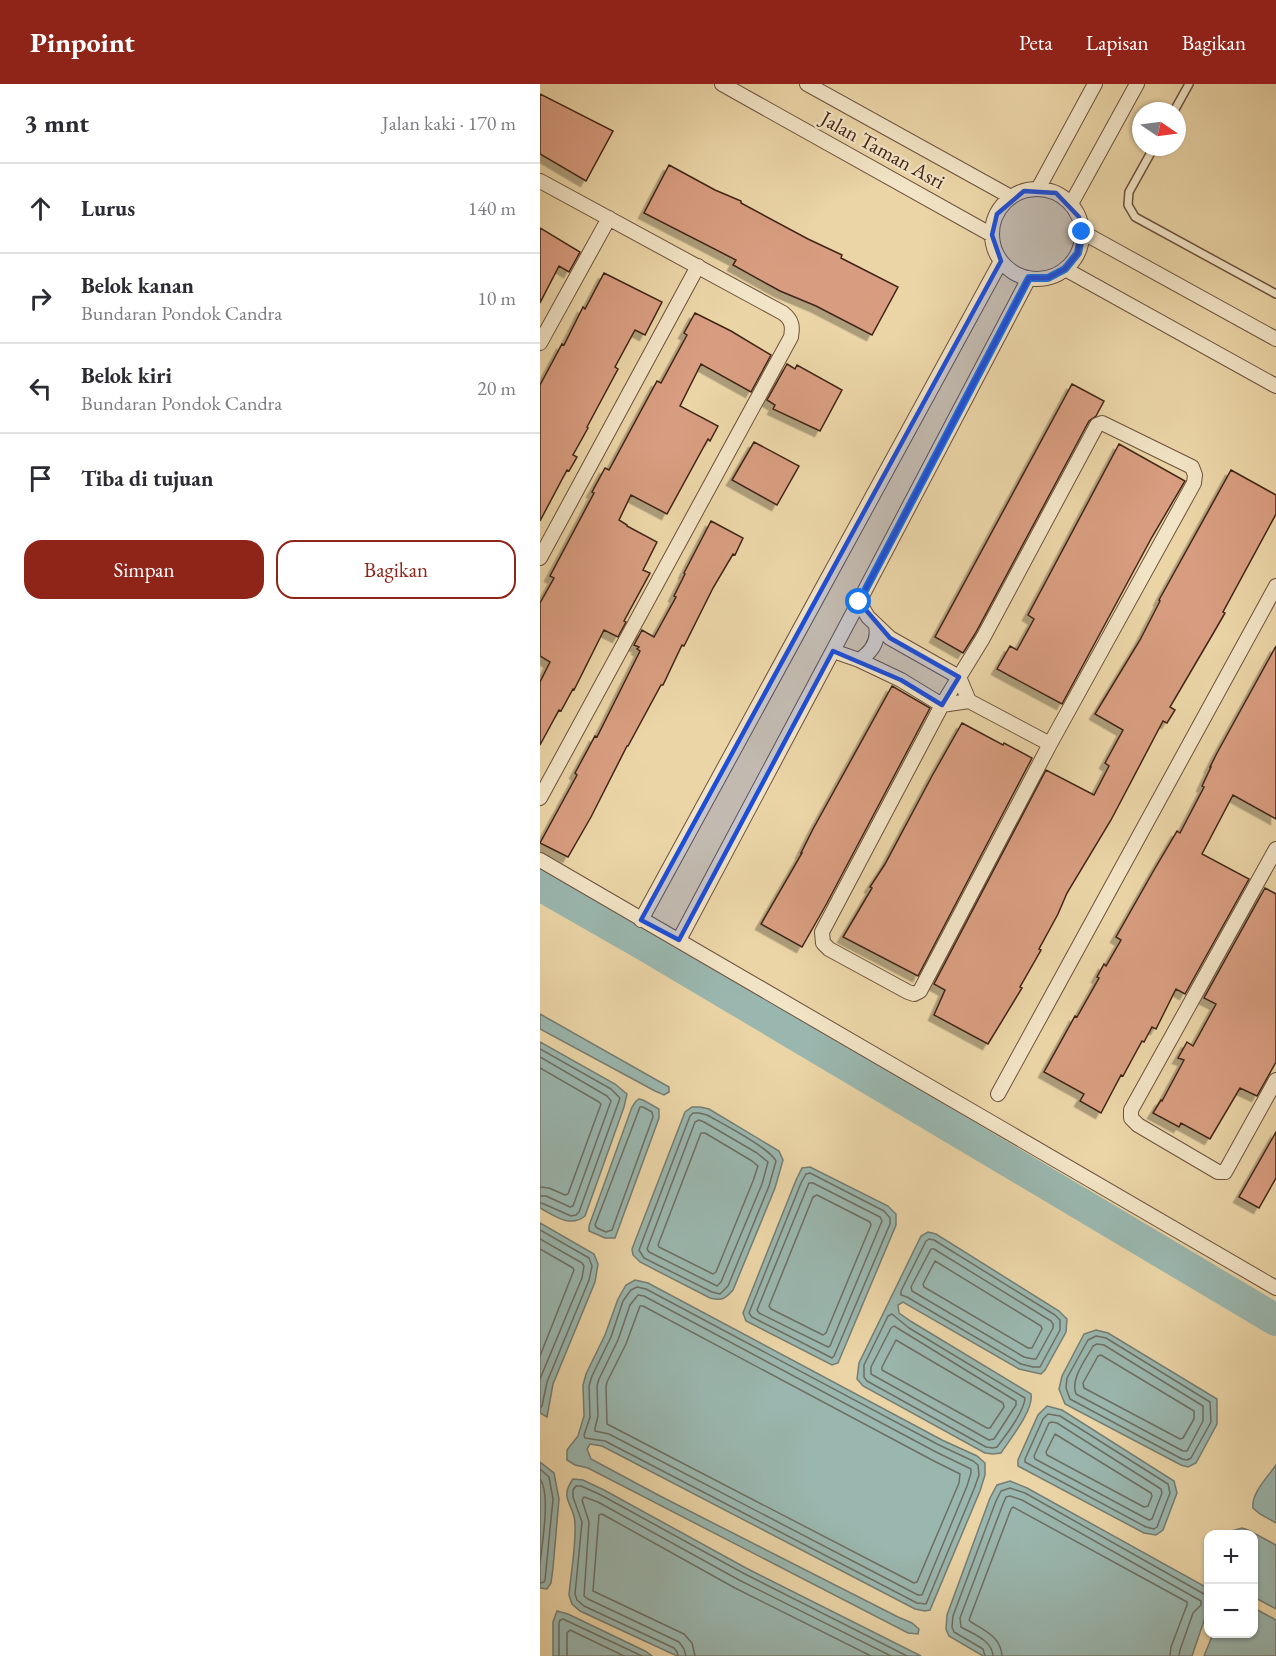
<!DOCTYPE html>
<html lang="id">
<meta charset="utf-8">
<style>
:root{--surface:#fff;--page:#f7f7f7;--text:#2b2b33;--muted:#7c7c81;--line:#e1e1e2;--accent:#8f2418}
body{margin:0;font-family:"EB Garamond",serif;background:var(--page);color:var(--text)}
.controls{position:absolute;right:18px;bottom:18px;display:grid;overflow:hidden;border-radius:12px;box-shadow:0 2px 4px #0004}
.controls button{width:54px;height:54px;display:grid;place-items:center;padding:0;border:0;border-bottom:2px solid var(--line);background:var(--surface);color:var(--text);font:30px sans-serif}
.compass{position:absolute;left:592px;top:18px;width:54px;height:54px;border-radius:50%;background:var(--surface);box-shadow:0 2px 4px #0004;rotate:103deg}
.stop{position:absolute;width:18px;height:18px;margin:-14px;border:4px solid #1a73e8;border-radius:50%;background:#fff}
.stop.end{background:#1a73e8;border-color:#fff;box-shadow:0 2px 6px #0008}
.list{margin:0;padding:0;list-style:none}
h2{display:flex;justify-content:space-between;align-items:center;height:78px;margin:0;padding:0 24px;font-size:26px}
h2 small{font-size:20px;font-weight:400;color:var(--muted)}
.list li{display:grid;grid-template-columns:39px 1fr auto;gap:18px;align-items:center;box-sizing:border-box;height:90px;padding:0 24px;border-top:2px solid var(--line)}
.list b{display:block;font-size:22px;white-space:nowrap}
.list p{margin:0;font-size:20px;white-space:nowrap;color:var(--muted)}
.list em{font-size:20px;font-style:normal;color:var(--muted)}
.actions{display:flex;gap:12px;padding:18px 24px}
.actions a{flex:1;padding:14px 0;border:2px solid var(--accent);border-radius:18px;text-align:center;font-size:21px;color:var(--accent)}
.actions .main{background:var(--accent);color:#fff}
.icon{flex:none;width:33px;height:33px;fill:none;stroke:currentColor;stroke-width:2;stroke-linecap:round;stroke-linejoin:round}
.map{position:relative;flex:none;width:736px;height:1572px;overflow:hidden}
header{display:flex;align-items:center;gap:36px;box-sizing:border-box;height:84px;padding:0 30px;background:var(--accent);color:#fff}
header strong{font-size:28px}
nav{display:flex;gap:33px;margin-inline-start:auto;font-size:21px}
main{display:flex}
aside{flex:1;background:var(--surface)}
.map>svg:first-child{display:block}
</style>
<header>
<strong>Pinpoint</strong>
<nav><a>Peta</a><a>Lapisan</a><a>Bagikan</a></nav>
</header>
<main>
<aside>
<h2>3 mnt<small>Jalan kaki · 170 m</small></h2>
<ul class="list">
<li><svg class="icon" aria-label="ahead" viewBox="0 0 24 24"><path d="M12 20V5M6 11l6-6 6 6"/></svg><div><b>Lurus</b></div><em>140 m</em></li>
<li><svg class="icon" aria-label="right" viewBox="0 0 24 24"><path d="M7 20v-9h11M14 6l5 5-5 5"/></svg><div><b>Belok kanan</b><p>Bundaran Pondok Candra</p></div><em>10 m</em></li>
<li><svg class="icon" aria-label="left" viewBox="0 0 24 24"><path d="M17 20v-9H6M10 6l-5 5 5 5"/></svg><div><b>Belok kiri</b><p>Bundaran Pondok Candra</p></div><em>20 m</em></li>
<li><svg class="icon" aria-label="arrive" viewBox="0 0 24 24"><path d="M6 21V4h12l-3 4 3 4H6"/></svg><div><b>Tiba di tujuan</b></div></li>
</ul>
<div class="actions"><a class="main">Simpan</a><a>Bagikan</a></div>
</aside>
<div class="map">
<svg width="736" height="1572" viewBox="0 0 736 1572">
<defs>
<filter id="shadow"><feDropShadow dx="-5.5" dy="5.5" stdDeviation="0" flood-color="#0004"/></filter>
</defs>
<rect width="100%" height="100%" fill="#ebd5a7"/>
<filter id="stains"><feTurbulence type="fractalNoise" baseFrequency=".00333" numOctaves="4"/><feColorMatrix values="0 0 0 0 .2 0 0 0 0 .09 0 0 0 0 .02 0 0 0 .5 -.17"/></filter>
<radialGradient id="worn" r=".72"><stop offset=".6" stop-color="#630" stop-opacity="0"/><stop offset="1" stop-color="#630" stop-opacity=".3"/></radialGradient>
<!-- water -->
<path fill="#9ab7af" stroke="#767d73" stroke-width="1.5" d="M0,930l129,73v5l-5,3 -9,-4 -115,-62z
M0,958l75,42 12,10 -3,13 -39,109c-15,12 -30,0 -45,-8z
M99,1015l4,1 16,9v9l-44,120h-10l-16,-7v-5l43,-119 4,-6z
M152,1023h8l9,2 70,42 4,9 -8,28 -42,102c-8,9 -11,11 -23,8l-70,-36 -7,-7 -1,-6 53,-137z
M270,1083l78,39 8,8v11l-58,138 -6,2 -86,-44 -3,-8 53,-133 6,-12z
M0,1139l54,31 4,10 -3,18 -42,102 -6,33 -7,-4z
M388,1148l8,2 123,77 8,8 -1,13 -21,38 -4,4 -22,-5 -116,-67 -5,3 1,8 13,9 119,72c3,16 -21,45 -30,59l-8,1 -8,-1 -122,-67 -6,-7 2,-16 62,-127z
M95,1196l13,3 294,157 35,16 8,7v12l-5,16 -50,119 -5,1 -10,-2 -313,-163 -12,-2 -3,5 4,10 69,37 238,121 14,6 7,6 -1,5 -10,-1 -320,-165 -13,-3 -8,-5v-10l11,-14 6,-20 -1,-31 3,-11 19,-39 13,-36 8,-14z
M556,1246l12,3 109,66v25l-21,39 -8,4 -7,-2 -116,-61 -6,-15 3,-13 22,-42z
M507,1322l15,4 112,71 3,12 -14,37 -7,5 -12,-2 -126,-67v-6l20,-45z
M0,1378l14,11 5,26 -6,69 -2,15 -4,6 -7,-1z
M736,1381v58l-16,-9 -7,-6c-2,-15 15,-31 23,-43z
M33,1395l10,1 21,10 142,78 175,88h-244l-97,-45 -8,-7 -3,-9c2,-23 7,-48 6,-71 0,-20 -17,-24 -2,-45z
M470,1397l17,7 177,98 4,5v18l-16,47h-209l-34,-20 -3,-7 1,-14 43,-117 7,-13z
M702,1444l6,2 28,15v64l-22,-12v-63h-24l2,-3z
M714,1524l22,12v36h-72l9,-22h41z
M17,1527l11,3 77,37 7,5h-99v-34z"/>
<g fill="none" stroke-linecap="round" stroke-linejoin="round">
<!-- shore -->
<path stroke="#6e6e64" stroke-width="1.5" d="M0,965l71,40 9,9 -41,114 -3,3 -5,1 -27,-12 -4,-1
M0,973l67,39 4,5 -38,105 -3,1 -24,-11h-6
M0,984l59,34 2,2 -33,90 -3,1 -16,-7 -9,-1
M100,1023h3l9,5 1,5 -41,113 -6,2 -9,-4 -2,-3z
M153,1029h6l8,2c14,8 63,33 69,46l-7,25 -41,100 -8,8 -8,-2 -68,-34 -5,-8 51,-134z
M159,1036l5,2 53,31 11,9 -6,22 -41,98 -4,4 -68,-34 -2,-3 48,-127z
M161,1049h4l47,28 6,5 -5,15 -37,91 -3,2 -54,-27 -1,-2z
M270,1089l74,38 6,7v6l-56,132 -2,2 -80,-41 -3,-4 52,-130 5,-9z
M269,1099h4l67,34 2,4 -52,125 -2,1 -69,-34 -2,-3z
M277,1111l53,27 1,3 -45,108 -3,2 -52,-26 -2,-3 44,-109z
M0,1146l49,28 3,8 -3,14 -42,102 -5,24 -2,2
M0,1155l42,24 2,3 -2,12 -42,101
M389,1155l5,1 121,75 5,5v10l-20,37h-7l-12,-3 -114,-67 -6,-2v-4l25,-50z
M0,1165l33,19 1,2 -34,86
M391,1165h3l117,72 2,3v4l-17,31h-3l-9,-2 -112,-66 -1,-4z
M395,1177l106,65 1,3 -10,19h-4l-104,-61 -1,-3z
M97,1203l9,2 293,156 34,16 5,4 1,10 -5,14 -48,115 -9,-1 -312,-162 -20,-3 -1,-3 6,-18 -1,-31 3,-10 19,-39 12,-36 8,-11z
M98,1211l6,1 292,156 35,17v4l-4,13 -45,109h-4l-309,-161 -14,-3v-3l3,-12 -1,-30 2,-7 19,-39 12,-35z
M100,1222h3l289,154 28,14 -1,9 -42,99 -3,1 -307,-159 -1,-37 1,-5 19,-38z
M352,1230l17,14 116,70c-1,14 -19,37 -28,49l-4,1 -7,-1 -119,-66 -3,-4v-12l24,-49z
M354,1242l122,75v4l-22,34 -5,1 -118,-66v-7l20,-39z
M556,1252l10,2 104,64 1,20 -20,36 -4,2 -5,-1 -112,-60 -4,-11 1,-10 21,-38z
M356,1256l107,63 1,4 -14,21h-3l-105,-58v-3z
M557,1260l7,1 99,61v15l-16,30h-4l-107,-57c-6,-15 10,-35 17,-48z
M561,1271l93,56v8l-11,19 -3,1 -96,-51 -1,-5 15,-27z
M508,1330l12,2 108,68 2,9 -13,34 -3,2 -8,-2 -121,-65v-3l18,-40z
M512,1338l5,1 104,66 1,4 -10,26 -3,1 -114,-61 -1,-3 15,-33z
M515,1350l96,59 1,3 -4,10 -4,1 -97,-52 -1,-3z
M0,1385l9,8 4,22 -8,81 -1,2 -4,1
M0,1395c11,15 2,64 0,85
M19,1572v-33l1,-3 3,-1 79,37
M27,1572v-23l3,-3 54,26
M138,1572l-1,-4 -3,-4 -90,-42 -7,-6 -2,-6 7,-72 -9,-25v-7l3,-4h5l20,9 142,78 164,83
M146,1572l-2,-7 -5,-7 -91,-43 -4,-3 5,-74 -7,-22 2,-3 14,5 141,78 152,76
M155,1572l-3,-13 -8,-9 -91,-43 6,-76 3,-1 133,74 136,68
M445,1572l-2,-7 -29,-17 -2,-5 1,-11 43,-115 5,-10 9,-3 15,5 179,101 4,1
M453,1572c-1,-16 -20,-22 -32,-29l-1,-9 43,-114 3,-7 4,-1 12,4 179,101v4l-8,8 -13,37 -1,6
M462,1572c-1,-19 -17,-25 -31,-34l-2,-2 42,-111 2,-2 174,95v3l-16,42 -1,9"/>
<!-- river -->
<path stroke="#9ab7af" stroke-width="32" d="M0,801l105,60 631,375"/>
</g>
<!-- building -->
<path fill="#d89d80" stroke="#412518" stroke-width="1.5" filter="url(#shadow)" d="M0,10l73,37 -27,50 -46,-27z
M129,81l46,25 26,11v2l67,36 34,16 -1,3 57,29 -26,48 -56,-29 -36,-15 -47,-26 3,-5 -92,-47z
M0,144l40,24 -11,20 -10,-6 -19,37z
M64,189l58,29 -17,33 -10,-5 -20,37 3,2 -31,58 1,1 -15,27 4,2 -8,14 -2,-1 -27,51v-136l22,-41 2,1 19,-38 2,2z
M155,229l36,18 40,24 -20,37 -50,-28 -21,42 38,20 -8,15 -2,-2 -41,75 -36,-19 -12,25 8,5v1l30,16 -14,28 7,3 -26,48 2,1 -8,15 -14,-7 -30,60 -1,-1 -12,22 -2,-1 -19,35v-63l10,-20 -10,-6v-53l14,-25 -4,-2 44,-83 -2,-1 13,-24 4,2 48,-89 4,2 26,-48 -3,-2z
M247,280l8,5 2,-4 45,25 -22,41 -47,-22 2,-4 -8,-5z
M532,300l32,17 -8,15 -7,5 -114,213 -12,19 -28,-16z
M214,358l45,24 -22,39 -45,-25z
M579,360l66,37 -33,56 -90,167 -65,-35 13,-23 7,4 17,-31 -6,-4z
M691,386l45,25v19l-53,98 2,1 -11,19 -44,75 5,3 -8,13 -4,-2 -52,99 -44,73 -9,21 -19,35 2,1 -21,37 2,1 -34,56 -54,-29 11,-25 -11,-6 112,-214 48,25 15,-29 -4,-3 18,-33 -28,-16 45,-74 20,-39 -1,-1z
M171,437l32,17 -8,17 -2,-1 -20,34 -29,58 -2,-1 -19,40h-2l-33,61h-1l-36,71 -23,40 -28,-14 37,-68 -2,-2 20,-37 2,1 43,-86 -3,-2 2,-2 -5,-2 8,-15 12,7 22,-40 -2,-1 11,-22 -1,-1z
M736,562v173l-43,-24 -31,59 47,25 -64,115 -9,-5 -20,40 -4,-2 -8,15 -2,-1 -19,35 -2,-1 -20,38 -21,-12 4,-7 -40,-22 31,-56 2,1 22,-39 -2,-1 7,-13 2,2 15,-26 -5,-3 38,-67 23,-39 3,2 24,-46 -2,-1 9,-19h-1l7,-14z
M352,602l38,22 -103,195 -25,44 -41,-23 41,-71h-1l12,-24z
M422,639l41,22 1,-2 28,15 -114,218 -75,-39 29,-49 -2,-1 15,-23 47,-88z
M725,804l11,6v168l-19,34 -17,-8 -30,51 -29,-16 -2,4 -26,-14 8,-13 1,1 22,-41 -6,-2 9,-16 6,4 23,-42 -12,-6z
M736,1048v46l-17,30 -20,-11z"/>
<g fill="none" stroke-linecap="round" stroke-linejoin="round">
<defs>
<path id="lane" d="M634,27l15,-27
M614,63l-25,45 -1,13 7,12 141,77"/>
<path id="street" d="M182,0l270,151
M267,0l204,113
M0,97l243,132c9,7 10,13 8,24l-251,461
M498,105l57,-105
M452 150a45 45 0 1 1 90 0a45 45 0 1 1-90 0Z
M531,120l66,-120
M542,148l194,107
M525,185l211,117
M0,259l69,-125
M562,339l90,44 3,8 -1,8 -144,261 -130,247 -6,3 -6,-2 -79,-43 -6,-6 -1,-11 120,-227 41,-67 114,-213z
M0,474l158,-292
M319,518l9,15 22,21 69,39 10,24
M293,567l26,9 42,20 41,25 27,-4 81,43
M319,576c13,-8 20,-19 17,-34
M736,765l-145,261v8l7,7 80,47h7l51,-92
M0,776l736,428
M101,836l360,-659
M139,856l174,-327 176,-335
M458,1010l278,-508"/>
</defs>
<!-- lane casing -->
<use href="#lane" stroke="#6c513c" stroke-width="10"/>
<!-- street casing -->
<use href="#street" stroke="#6c513c" stroke-width="16"/>
<!-- lane -->
<use href="#lane" stroke="#f2e4c6" stroke-width="7"/>
<!-- street -->
<use href="#street" stroke="#f2e4c6" stroke-width="14"/>
</g>
<g fill="none" stroke-linecap="round" stroke-linejoin="round">
<!-- route -->
<path stroke="#1a73e8" stroke-width="8" d="M319,518l170,-324h19l17,-9 13,-16 4,-21"/>
</g>
<!-- marked area -->
<path fill="#1d4ed8" fill-opacity="0.2" stroke="#1d4ed8" stroke-width="4.5" stroke-linejoin="round" d="M484,107l32,2 23,24 -1,36 -13,16 -17,9h-19l-170,324 31,36 69,39 -17,28 -41,-25 -68,-29 -154,289 -38,-20 360,-659 -9,-26 5,-21z"/>
<g text-anchor="middle" stroke-width="4.5" stroke-linejoin="round" paint-order="stroke">
<!-- street labels -->
<g font-size="21" fill="#412518" stroke="#f2e4c6">
<text transform="translate(343 66) rotate(29)" y="7">Jalan Taman Asri</text>
</g>
</g>
<rect width="100%" height="100%" filter="url(#stains)"/>
<rect width="100%" height="100%" fill="url(#worn)"/>
</svg>
<div class="controls">
<button>+</button>
<button>−</button>
</div>
<svg class="compass" viewBox="-18 -18 36 36"><path d="M0-13l5 13h-10z" fill="#e53935"/><path d="M0 13l5-13h-10z" fill="#7c7c81"/></svg>
<div class="stop" style="left:319px;top:518px"></div>
<div class="stop end" style="left:542px;top:148px"></div>
</div>
</main>
